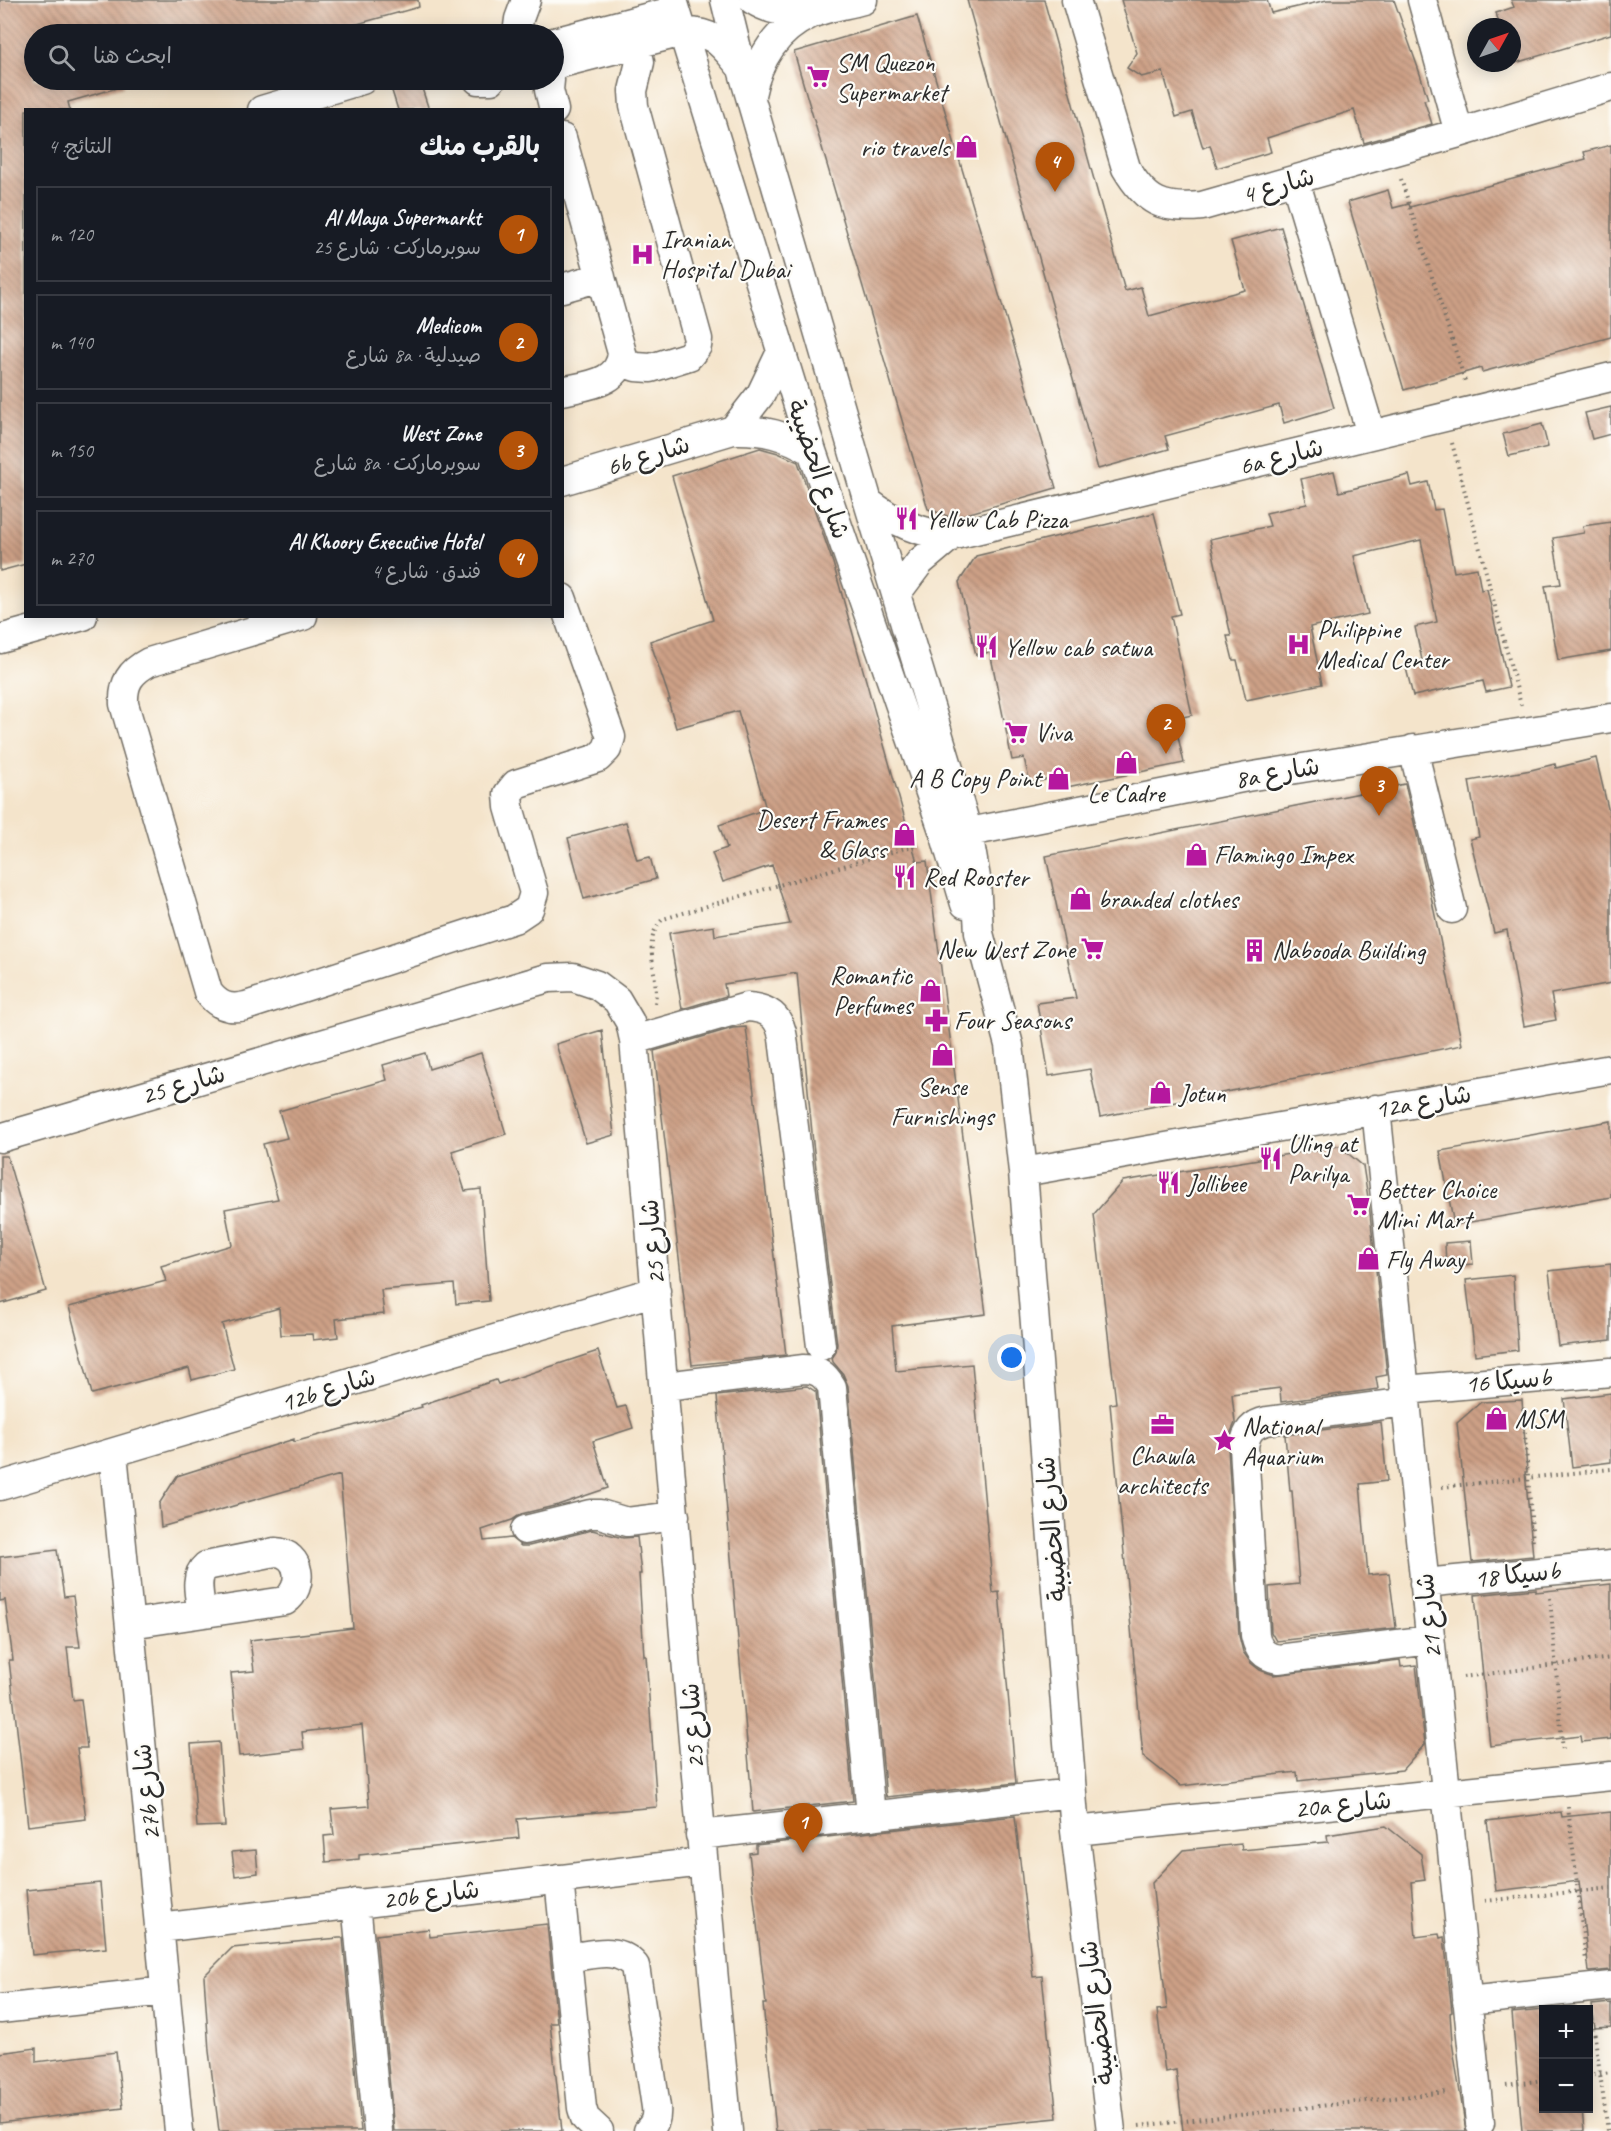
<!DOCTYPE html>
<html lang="ar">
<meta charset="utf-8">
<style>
:root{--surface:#171b24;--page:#20242c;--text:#f1f3f6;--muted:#9ea1a6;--line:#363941;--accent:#b45309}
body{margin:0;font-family:Caveat,"Playpen Sans Arabic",sans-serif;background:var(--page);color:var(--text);direction:rtl}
.controls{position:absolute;right:18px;bottom:18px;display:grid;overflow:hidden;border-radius:0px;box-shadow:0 3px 15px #0003}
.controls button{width:54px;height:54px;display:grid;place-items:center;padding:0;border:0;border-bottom:2px solid var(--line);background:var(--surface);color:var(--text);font:30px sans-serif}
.compass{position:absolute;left:1467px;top:18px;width:54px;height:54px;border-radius:50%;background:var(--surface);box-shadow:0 3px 15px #0003;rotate:50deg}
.you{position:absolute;left:1012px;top:1358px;width:21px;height:21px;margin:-15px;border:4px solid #fff;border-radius:50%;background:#1a73e8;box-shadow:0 0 0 9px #1a73e833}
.badge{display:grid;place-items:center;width:39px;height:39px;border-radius:50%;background:var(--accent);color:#fff;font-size:20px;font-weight:700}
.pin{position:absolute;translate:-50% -50px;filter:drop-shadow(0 2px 3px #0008)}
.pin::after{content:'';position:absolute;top:32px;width:21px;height:18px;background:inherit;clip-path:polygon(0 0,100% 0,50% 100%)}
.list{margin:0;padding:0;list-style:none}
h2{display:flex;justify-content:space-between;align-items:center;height:78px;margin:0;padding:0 24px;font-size:26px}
h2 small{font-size:20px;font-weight:400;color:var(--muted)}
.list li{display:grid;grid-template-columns:39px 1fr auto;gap:18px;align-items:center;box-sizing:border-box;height:96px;margin:0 12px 12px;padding:0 12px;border:2px solid var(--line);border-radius:0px}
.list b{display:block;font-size:22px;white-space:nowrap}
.list p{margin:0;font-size:20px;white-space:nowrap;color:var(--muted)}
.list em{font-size:20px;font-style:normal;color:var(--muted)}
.icon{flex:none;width:33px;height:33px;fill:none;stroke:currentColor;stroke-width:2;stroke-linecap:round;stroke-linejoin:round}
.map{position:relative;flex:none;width:1611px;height:2131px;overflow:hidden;direction:ltr}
.search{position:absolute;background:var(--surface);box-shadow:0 3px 15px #0003;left:24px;top:24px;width:540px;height:66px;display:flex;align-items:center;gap:15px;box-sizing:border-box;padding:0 21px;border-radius:33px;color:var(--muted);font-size:22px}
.panel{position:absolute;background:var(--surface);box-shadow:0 3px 15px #0003;left:24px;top:108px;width:540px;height:510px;border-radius:0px;direction:rtl}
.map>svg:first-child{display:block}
</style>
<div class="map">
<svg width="1611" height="2131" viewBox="0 0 1611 2131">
<defs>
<pattern id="building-back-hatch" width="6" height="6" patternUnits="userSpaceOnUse" patternTransform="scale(1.5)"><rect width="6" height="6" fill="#cda086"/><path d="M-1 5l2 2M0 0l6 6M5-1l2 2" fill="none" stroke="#a7836e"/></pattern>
</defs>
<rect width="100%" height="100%" fill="#fdfcf7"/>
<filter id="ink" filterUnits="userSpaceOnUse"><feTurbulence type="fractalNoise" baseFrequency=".0167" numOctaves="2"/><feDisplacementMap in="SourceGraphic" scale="12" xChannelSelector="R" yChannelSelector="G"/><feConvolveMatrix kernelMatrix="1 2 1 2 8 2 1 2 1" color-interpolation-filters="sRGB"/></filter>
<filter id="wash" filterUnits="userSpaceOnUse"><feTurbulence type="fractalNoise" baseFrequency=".008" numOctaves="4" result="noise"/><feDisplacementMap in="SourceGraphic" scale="24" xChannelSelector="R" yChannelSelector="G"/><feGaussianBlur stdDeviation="1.35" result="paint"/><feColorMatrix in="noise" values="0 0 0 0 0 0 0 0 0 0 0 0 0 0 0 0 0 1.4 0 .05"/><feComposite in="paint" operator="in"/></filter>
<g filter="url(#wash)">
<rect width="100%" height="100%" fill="#f4e4cb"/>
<g id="blocks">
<!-- building -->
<path fill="url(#building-back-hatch)" d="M0,0h418l1,7 -98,27h-287v46h89l1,6 -56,16 2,8h-44v454l-26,7z
M967,0h77l81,291 16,-4 8,29 96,-26 -14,-49 50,-14 53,181 -50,15 -5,-18 -114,31 4,13 -71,20z
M1121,0h146l4,13 56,-13h67l24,68 10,31 -4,1 8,24 -68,19 -10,-33 -87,28 4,14 -54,16 -7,-23 -7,3 -11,-36 -16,5 -13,-45 -22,5 -14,-9 10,-15z
M1511,0h100v34l-99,30v-37h-12l-4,-14 18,-6z
M917,16l139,472 -103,30 -25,-9 -134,-457z
M420,82l9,28h-31l-6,-19z
M1611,145v192l-129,35 -1,-4 -77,22 -56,-188 40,-12 5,18 16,-4 1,3 176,-48 -2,-7z
M1611,407v27l-19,5 -7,-26z
M1542,424l6,23 -39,9 -6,-22z
M760,448l18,5 20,9 35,101 84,299 10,-1 59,453 -94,12 4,45 76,-7 21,229 6,-1 17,191 -130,14 -38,-411 -5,-12 -10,-12 -1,-4 4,-6 1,-8 -24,-201 -16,-170 -73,11 2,12 -44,13 -13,-76 45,-7 1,10 75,-12 -18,-59 -49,17 -11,-29 15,-5 -8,-23 47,-16 -28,-98 -62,17 -8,-28h2l-20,-59 63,-21 -41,-144z
M1334,471l5,21 70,-17 3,11 16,-4 6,28 8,-1 12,63 23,-4 4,22 6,-1 22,98 -23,5 -3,-11 -70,15 -8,-32 17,-4 -7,-33 22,-5 -16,-82 -67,16 14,58 -58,13 12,57 -76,16 -9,-40h-4l-6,-24h4l-21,-97 60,-13 -4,-13 41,-9 -6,-25z
M1154,513l26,101 -9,2 21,99 -18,4 10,44 -127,26 -2,-11 -25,5 -6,-25 -12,2 -22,-108 -14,3 -17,-73 17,-26z
M1611,522v129l-53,9 -13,-74 16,-2 -8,-46 31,-5 -1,-7z
M1596,758l15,63v162l-60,11 5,26 -32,6 -17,-96 -13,3 -24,-94 9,-2 -10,-56 62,-11 24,-6 1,4z
M1405,784l23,98 34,163 -362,72 -10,-48 -41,7 -12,-73 39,-5 -30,-142z
M626,822l11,38 13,-3 6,22 -72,20 -16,-61z
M746,1027l40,328 -94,10 -38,-314 79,-23z
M602,1030l12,105 -28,8 -30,-99z
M425,1053l4,16 52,-16 25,81 -54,17 13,40 16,-2 8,112 -33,3 -2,-20 -73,6 3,24 -48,5 2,18 -25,3 -1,-6 -31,1 -2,-27 -57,16 12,45 -42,11 -3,-12 -97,26 -23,-87 97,-26 -5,-15 71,-21 -7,-36 53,-10 -15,-55 24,-6 -8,-27 108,-31 -4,-15z
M1611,1121v76l-157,28 -14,-74z
M1339,1146l24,20 6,38 18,171 -11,2 2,12 -97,13 -1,-14 -48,6 3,29 -4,9 -3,16 11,188 4,16 8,11 9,7 14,5 126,-15 1,7 15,-2 9,79 -23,26 -104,11 -1,-9 -116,14 -38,-30 -33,-352 6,-1 -22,-189 29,-33z
M0,1156h7l39,135 -46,13z
M1471,1241l2,23 -27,2 -1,-23z
M1611,1264v76l-53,6 -9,-75z
M1513,1275l5,75 -43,5 -9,-75z
M598,1351l19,57 9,-2 7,22 -40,13 15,47 -50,17 -37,9 -9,6 -30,10 2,11 27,-3 10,8h8l63,-16 31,8 14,-1 4,37h-2l5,82h2l11,151 -140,12 2,19 -160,17v4l-33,3 -2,-26 10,-1 -3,-26 38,-3 -7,-81 -60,7 2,17 -65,7 -8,-83 23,-2 -4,-31 103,-12 -13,-153 -179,52 -2,-23 18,-28 117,-37v3l128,-35 -1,-2 75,-25 2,4z
M807,1386l9,6 37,409 -100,11 -36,-416z
M1611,1393v69l-39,5 -8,-68z
M1522,1400l5,72h-2l8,84 -61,6 -15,-139 24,-21z
M1381,1422l6,59 -27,3 8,91 21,-2 7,55 -120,13 -5,-9 -2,-45 30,-3 -7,-93h-2l-5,-56z
M57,1550l7,47 9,-1 7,51h-13l6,53 8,-1 6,49h-10l9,71 -58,7 -19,-166h4l-8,-60 -5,1v-44z
M1611,1584v155l-29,3 -1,-6 -91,10 -15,-151 61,-6v3z
M219,1742l6,84 -28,1 -6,-83z
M1561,1812l1,5 49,-5v158l-22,2 -10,-91 -83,10 -9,-70z
M1015,1816l18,161 9,-1 15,142 -129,13h-152l-13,-127h3l-17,-151 7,-1v-7z
M1386,1826l35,28 4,26 -14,2 5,55 23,-3 1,4 4,-1 8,75 -2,1 2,29 14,89h-283l-7,-61 -11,2 -8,-62 10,-1 -15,-126 31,-33 58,-6 1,6 86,-8 -1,-7z
M256,1850l2,23 -23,3 -3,-24z
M100,1883l6,65 -74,7 -6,-65z
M547,1924l10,99h-7l12,108h-168l-18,-196 53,-6 1,8z
M339,1938h4l18,193h-142l-10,-80 -5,-75 28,-28z
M1611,2003v24l-16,1 -3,-23z
M1544,2010v99h38l2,22h-62l-10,-118z
M36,2048v14l80,-10 7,56 -123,15v-70z"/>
</g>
</g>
<g filter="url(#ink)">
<use href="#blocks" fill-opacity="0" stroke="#716c63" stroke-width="1.5"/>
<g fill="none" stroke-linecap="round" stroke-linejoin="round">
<defs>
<path id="minor" d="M673,0l139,451 133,385 20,68
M725,0l17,69 126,433 100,330 8,46 3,55 30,112 14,127 52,659 36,300
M753,0c17,11 37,14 57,14
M1076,0l50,168c20,34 36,42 76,38l257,-73 152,-46
M1422,0l37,133
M517,34l2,-15 7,-19
M554,42l122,-32
M554,65l129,-33c32,-1 39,13 58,35
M478,80h13
M550,80l-1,10 5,20
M751,95c7,-35 24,-64 58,-80 16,-8 37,-10 54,-15
M262,110l100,-30
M562,138l60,215c-2,31 -35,32 -60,38
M1295,180l76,254
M562,288l39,-11
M621,362l15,5 15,1 38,-12 8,-10 1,-7 -64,-233 -1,-15 7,-29 -9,-40
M733,430l28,-36 20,-42
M562,481l171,-51c30,-1 53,5 79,21
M868,502c26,20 51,31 83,34l660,-159
M896,594l24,-32 31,-26
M303,616l-154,46c-19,10 -26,21 -25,42l84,288c10,14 21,18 38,14l268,-87 15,-10 5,-16 -25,-86 -1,-13 8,-10 82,-26 9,-9 4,-12 -49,-139
M0,639l83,-23
M1413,749l39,160
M949,836l298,-59 364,-59
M634,1040l113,-33c22,1 33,10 36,31l38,308
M1376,1109l104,1014
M0,1138l548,-160 25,-1 24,8 20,15 13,22 4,18c32,364 59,728 94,1091
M1023,1172l588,-103
M665,1386l139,-17c14,0 21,6 28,18l39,429
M1405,1390l206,-18
M1406,1402l-139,19c-15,3 -21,11 -23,26l11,188c3,14 8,21 23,24l152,-19
M113,1453l66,678
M0,1486l656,-195
M525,1530l65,-16h10l27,8 48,-6
M1424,1583l187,-18
M130,1624l155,-23c20,-14 16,-48 -10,-49l-69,14c-13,11 -6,32 -4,47
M1075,1831l536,-55
M700,1835l372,-42
M559,1879l23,229 3,10 14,13
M356,1903l22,228
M160,1928l542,-66
M567,1958c25,-3 50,-13 68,8l21,141c1,11 -1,16 -8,24
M1467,2001l144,-15
M0,2009l165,-18"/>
</defs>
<!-- minor casing -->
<use href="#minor" stroke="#716c63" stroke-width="31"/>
<!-- path -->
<path stroke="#716c63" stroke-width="4" stroke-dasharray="1.5 4.5" stroke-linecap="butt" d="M1401,179l65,205
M1452,443l69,262
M655,1003c5,-27 -15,-63 8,-84l256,-75
M1523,1408l10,136
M1442,1487l169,-18
M1550,1598l13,154
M1463,1677l148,-19
M1568,1807l18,154
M1485,1901l126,-13
M1592,2016l16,115
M1588,2075l23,-3
M1506,2085l38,-5
M1139,2126l308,-34"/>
<!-- minor -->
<use href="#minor" stroke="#fff" stroke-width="28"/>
</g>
</g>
<!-- icons -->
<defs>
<symbol id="supermarket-bare" viewBox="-9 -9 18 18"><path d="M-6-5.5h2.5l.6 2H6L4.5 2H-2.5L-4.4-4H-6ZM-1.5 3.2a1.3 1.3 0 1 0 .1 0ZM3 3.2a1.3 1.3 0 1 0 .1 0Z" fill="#b5179e" stroke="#fdfcf7" stroke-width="2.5" paint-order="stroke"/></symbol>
<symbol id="shop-bare" viewBox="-9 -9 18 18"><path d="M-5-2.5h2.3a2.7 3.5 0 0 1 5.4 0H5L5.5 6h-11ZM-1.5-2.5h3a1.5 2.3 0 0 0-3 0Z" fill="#b5179e" stroke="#fdfcf7" stroke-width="2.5" paint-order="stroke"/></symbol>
<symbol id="hospital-bare" viewBox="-9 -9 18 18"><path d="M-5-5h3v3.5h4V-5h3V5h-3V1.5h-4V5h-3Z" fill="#b5179e" stroke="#fdfcf7" stroke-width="2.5" paint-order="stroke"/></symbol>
<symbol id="restaurant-bare" viewBox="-9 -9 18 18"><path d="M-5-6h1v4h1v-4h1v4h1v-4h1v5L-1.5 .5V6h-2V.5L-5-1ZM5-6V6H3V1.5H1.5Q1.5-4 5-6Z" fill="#b5179e" stroke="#fdfcf7" stroke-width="2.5" paint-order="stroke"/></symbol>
<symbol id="building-bare" viewBox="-9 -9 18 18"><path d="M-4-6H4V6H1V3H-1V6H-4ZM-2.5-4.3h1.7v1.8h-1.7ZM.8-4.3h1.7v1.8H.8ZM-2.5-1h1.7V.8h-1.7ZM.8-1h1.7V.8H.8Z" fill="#b5179e" stroke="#fdfcf7" stroke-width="2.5" paint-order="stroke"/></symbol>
<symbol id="pharmacy-bare" viewBox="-9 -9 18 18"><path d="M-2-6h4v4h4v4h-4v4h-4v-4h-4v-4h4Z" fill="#b5179e" stroke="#fdfcf7" stroke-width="2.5" paint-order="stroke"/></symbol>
<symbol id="office-bare" viewBox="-9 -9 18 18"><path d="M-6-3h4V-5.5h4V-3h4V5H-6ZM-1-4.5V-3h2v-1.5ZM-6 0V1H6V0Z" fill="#b5179e" stroke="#fdfcf7" stroke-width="2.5" paint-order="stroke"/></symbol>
<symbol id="sight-bare" viewBox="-9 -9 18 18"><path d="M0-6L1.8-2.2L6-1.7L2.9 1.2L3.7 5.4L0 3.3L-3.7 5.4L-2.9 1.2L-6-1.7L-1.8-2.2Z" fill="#b5179e" stroke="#fdfcf7" stroke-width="2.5" paint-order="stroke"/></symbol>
</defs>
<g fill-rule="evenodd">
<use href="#supermarket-bare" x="802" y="60" width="33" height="33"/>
<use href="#shop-bare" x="950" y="130" width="33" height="33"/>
<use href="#hospital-bare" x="626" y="238" width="33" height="33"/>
<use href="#restaurant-bare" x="890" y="502" width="33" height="33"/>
<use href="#hospital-bare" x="1282" y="628" width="33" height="33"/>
<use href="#restaurant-bare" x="970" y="630" width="33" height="33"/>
<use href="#supermarket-bare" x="1000" y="716" width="33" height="33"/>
<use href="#shop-bare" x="1110" y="746" width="33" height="33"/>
<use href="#shop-bare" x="1042" y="762" width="33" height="33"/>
<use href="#shop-bare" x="888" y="818" width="33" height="33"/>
<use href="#shop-bare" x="1180" y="838" width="33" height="33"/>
<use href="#restaurant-bare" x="888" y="860" width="33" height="33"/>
<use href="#shop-bare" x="1064" y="882" width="33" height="33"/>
<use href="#supermarket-bare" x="1076" y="932" width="33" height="33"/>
<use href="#building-bare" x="1238" y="934" width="33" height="33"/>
<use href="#shop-bare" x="914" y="974" width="33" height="33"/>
<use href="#pharmacy-bare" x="920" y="1004" width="33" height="33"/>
<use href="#shop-bare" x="926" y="1038" width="33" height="33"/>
<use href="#shop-bare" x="1144" y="1076" width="33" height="33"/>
<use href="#restaurant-bare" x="1254" y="1142" width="33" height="33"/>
<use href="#restaurant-bare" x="1152" y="1166" width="33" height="33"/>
<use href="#supermarket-bare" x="1342" y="1188" width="33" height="33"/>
<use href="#shop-bare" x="1352" y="1242" width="33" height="33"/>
<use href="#shop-bare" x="1480" y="1402" width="33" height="33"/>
<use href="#office-bare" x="1146" y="1408" width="33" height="33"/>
<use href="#sight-bare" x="1208" y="1424" width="33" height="33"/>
</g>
<g text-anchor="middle" stroke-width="4.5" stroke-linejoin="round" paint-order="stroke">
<!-- poi labels -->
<g font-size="26" fill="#2b2b2b" stroke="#fdfcf7" text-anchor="start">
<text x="836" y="71">SM Quezon<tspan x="836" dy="30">Supermarket</tspan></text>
<text x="949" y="156" text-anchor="end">rio travels</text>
<text x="661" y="248">Iranian<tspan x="661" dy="30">Hospital Dubai</tspan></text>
<text x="925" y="528">Yellow Cab Pizza</text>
<text x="1317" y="638">Philippine<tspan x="1317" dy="30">Medical Center</tspan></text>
<text x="1004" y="656">Yellow cab satwa</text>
<text x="1035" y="741">Viva</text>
<text x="1041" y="787" text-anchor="end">A B Copy Point</text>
<text x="1126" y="802" text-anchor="middle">Le Cadre</text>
<text x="886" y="828" text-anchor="end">Desert Frames<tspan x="886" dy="30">&amp; Glass</tspan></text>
<text x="1214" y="863">Flamingo Impex</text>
<text x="923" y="886">Red Rooster</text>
<text x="1098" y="908">branded clothes</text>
<text x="1075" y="958" text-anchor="end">New West Zone</text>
<text x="1272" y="959">Nabooda Building</text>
<text x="912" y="984" text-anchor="end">Romantic<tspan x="912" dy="30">Perfumes</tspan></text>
<text x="954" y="1029">Four Seasons</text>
<text x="942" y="1095" text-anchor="middle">Sense<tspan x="942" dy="30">Furnishings</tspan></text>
<text x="1179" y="1102">Jotun</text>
<text x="1288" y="1152">Uling at<tspan x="1288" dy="30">Parilya</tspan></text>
<text x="1187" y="1192">Jollibee</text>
<text x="1377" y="1198">Better Choice<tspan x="1377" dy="30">Mini Mart</tspan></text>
<text x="1386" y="1268">Fly Away</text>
<text x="1515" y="1427">MSM</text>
<text x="1242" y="1435">National<tspan x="1242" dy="30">Aquarium</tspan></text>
<text x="1162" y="1464" text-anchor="middle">Chawla<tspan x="1162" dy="30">architects</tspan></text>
</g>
<!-- street labels -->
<g font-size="26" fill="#2b2b2b" stroke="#fdfcf7">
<text transform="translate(1278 185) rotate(-16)" y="9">شارع 4</text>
<text transform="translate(648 455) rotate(-17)" y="9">6b شارع</text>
<text transform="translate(1281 456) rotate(-14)" y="9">6a شارع</text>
<text transform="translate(819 469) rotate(71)" y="9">شارع الحضيبة</text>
<text transform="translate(1277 772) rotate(-10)" y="9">8a شارع</text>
<text transform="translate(183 1084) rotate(-16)" y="9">شارع 25</text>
<text transform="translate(1423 1101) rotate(-10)" y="9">12a شارع</text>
<text transform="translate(652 1242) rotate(-95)" y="9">شارع 25</text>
<text transform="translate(1508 1380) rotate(-5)" y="9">سيكا 16b</text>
<text transform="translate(328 1389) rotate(-17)" y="9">12b شارع</text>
<text transform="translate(1051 1529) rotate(-95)" y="9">شارع الحضيبة</text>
<text transform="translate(1517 1574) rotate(-6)" y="9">سيكا 18b</text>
<text transform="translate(1428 1616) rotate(-96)" y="9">شارع 21</text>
<text transform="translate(692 1726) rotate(-94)" y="9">شارع 25</text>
<text transform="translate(146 1792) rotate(-96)" y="9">27b شارع</text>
<text transform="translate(1343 1804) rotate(-6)" y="9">20a شارع</text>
<text transform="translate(431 1894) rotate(-7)" y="9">20b شارع</text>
<text transform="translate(1096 2013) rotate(-97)" y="9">شارع الحضيبة</text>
</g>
</g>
</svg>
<div class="controls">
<button>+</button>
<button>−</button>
</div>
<svg class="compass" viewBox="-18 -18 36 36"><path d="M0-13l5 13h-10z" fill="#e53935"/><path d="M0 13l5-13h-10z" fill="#9ea1a6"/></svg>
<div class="you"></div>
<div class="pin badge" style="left:803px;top:1853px">1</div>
<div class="pin badge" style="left:1166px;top:754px">2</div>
<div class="pin badge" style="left:1379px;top:816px">3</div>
<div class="pin badge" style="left:1055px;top:192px">4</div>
<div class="search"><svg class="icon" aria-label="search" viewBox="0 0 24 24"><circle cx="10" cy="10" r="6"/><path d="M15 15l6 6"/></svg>ابحث هنا</div>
<section class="panel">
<h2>بالقرب منك<small>النتائج: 4</small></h2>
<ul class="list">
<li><span class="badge">1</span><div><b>Al Maya Supermarkt</b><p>سوبرماركت · شارع 25</p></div><em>120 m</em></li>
<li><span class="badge">2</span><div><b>Medicom</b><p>صيدلية · 8a شارع</p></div><em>140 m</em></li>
<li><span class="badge">3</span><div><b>West Zone</b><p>سوبرماركت · 8a شارع</p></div><em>150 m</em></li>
<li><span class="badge">4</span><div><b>Al Khoory Executive Hotel</b><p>فندق · شارع 4</p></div><em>270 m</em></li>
</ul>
</section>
</div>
